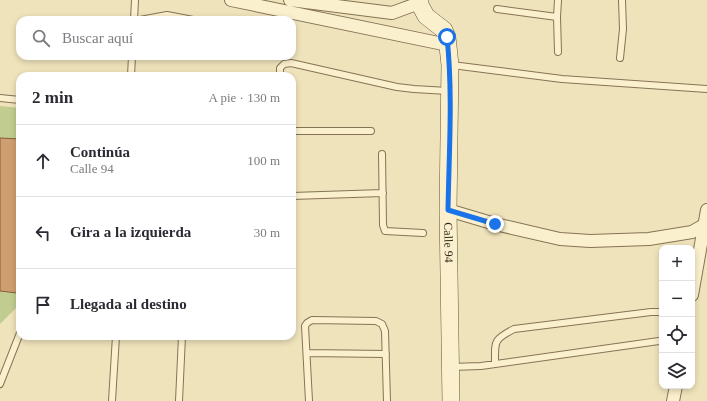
<!DOCTYPE html>
<html lang="es">
<meta charset="utf-8">
<style>
:root{--surface:#fff;--page:#f7f7f7;--text:#2b2b33;--muted:#7c7c81;--line:#e1e1e2}
body{margin:0;font-family:"Times New Roman",serif;background:var(--page);color:var(--text)}
.controls{position:absolute;right:12px;bottom:12px;display:grid;overflow:hidden;border-radius:8px;box-shadow:0 2px 6px #0003}
.controls button{width:36px;height:36px;display:grid;place-items:center;padding:0;border:0;border-bottom:1px solid var(--line);background:var(--surface);color:var(--text);font:20px sans-serif}
.stop{position:absolute;width:12px;height:12px;margin:-9px;border:3px solid #1a73e8;border-radius:50%;background:#fff}
.stop.end{background:#1a73e8;border-color:#fff;box-shadow:0 1px 4px #0008}
.list{margin:0;padding:0;list-style:none}
h2{display:flex;justify-content:space-between;align-items:center;height:52px;margin:0;padding:0 16px;font-size:17px}
h2 small{font-size:13px;font-weight:400;color:var(--muted)}
.list li{display:grid;grid-template-columns:26px 1fr auto;gap:12px;align-items:center;box-sizing:border-box;height:72px;padding:0 16px;border-top:1px solid var(--line)}
.list b{display:block;font-size:15px;white-space:nowrap}
.list p{margin:0;font-size:13px;white-space:nowrap;color:var(--muted)}
.list em{font-size:13px;font-style:normal;color:var(--muted)}
.icon{flex:none;width:22px;height:22px;fill:none;stroke:currentColor;stroke-width:2;stroke-linecap:round;stroke-linejoin:round}
.map{position:relative;flex:none;width:707px;height:401px;overflow:hidden}
.search{position:absolute;background:var(--surface);box-shadow:0 2px 6px #0003;left:16px;top:16px;width:280px;height:44px;display:flex;align-items:center;gap:10px;box-sizing:border-box;padding:0 14px;border-radius:12px;color:var(--muted);font-size:15px}
.panel{position:absolute;background:var(--surface);box-shadow:0 2px 6px #0003;left:16px;top:72px;width:280px;height:268px;border-radius:12px}
.map>svg:first-child{display:block}
</style>
<div class="map">
<svg width="707" height="401" viewBox="0 0 707 401">
<rect width="100%" height="100%" fill="#efe3bb"/>
<!-- green -->
<path fill="#c1cd90" d="M0,106l20,2v147l-4,53 -16,16z"/>
<!-- building -->
<path fill="#cf9e70" stroke="#865d3a" d="M0,138l20,1v116l-3,38 -17,-2z"/>
<g fill="none" stroke-linecap="round" stroke-linejoin="round">
<defs>
<path id="lane" d="M497,9l60,8
M134,20l1,-20
M140,20l27,-5 26,5
M558,52l-1,-35 1,-17
M620,58l3,-29 -1,-29
M452,65l110,14 145,10
M131,76l1,-20
M280,76v-8l4,-4 7,-1 106,24 17,2 34,2
M0,98l20,2
M292,131h79
M382,154l1,71 2,6 38,2
M292,196l91,-3
M307,353l79,1
M495,364c0,-23 -2,-24 19,-35l137,-17h11
M451,367l30,-1 178,-25
M0,384l20,-51
M112,401l4,-65
M179,401l3,-65
M309,401l-4,-75 2,-3 5,-3 64,1 6,3 3,7 2,70"/>
<path id="street" d="M231,0l217,45
M290,0l102,13 27,-10
M448,210l47,14 65,15 30,2 59,-2 43,-7 12,-7
M692,295l15,-85
M673,401l3,-15"/>
<g id="secondary">
<path id="s1" d="M420,0l-1,3 7,13 18,14 3,7 3,28 -2,145 3,191"/>
</g>
</defs>
<!-- lane casing -->
<use href="#lane" stroke="#867355" stroke-width="8"/>
<!-- street casing -->
<use href="#street" stroke="#867355" stroke-width="14"/>
<!-- secondary casing -->
<use href="#secondary" stroke="#685338" stroke-width="18"/>
<!-- lane -->
<use href="#lane" stroke="#faf0ce" stroke-width="6"/>
<!-- street -->
<use href="#street" stroke="#faf0ce" stroke-width="12"/>
<!-- secondary -->
<use href="#secondary" stroke="#faf0ce" stroke-width="17"/>
</g>
<g fill="none" stroke-linecap="round" stroke-linejoin="round">
<!-- route -->
<path stroke="#1a73e8" stroke-width="5" d="M447,37c6,57 2,115 1,173l47,14"/>
</g>
<g text-anchor="middle" stroke-width="3" stroke-linejoin="round" paint-order="stroke">
<!-- street labels -->
<g font-size="12" fill="#35291a" stroke="#f6edcb">
<text dy="4" stroke="none"><textPath href="#s1" startOffset="254">Calle 94</textPath></text>
</g>
</g>
</svg>
<div class="controls">
<button>+</button>
<button>−</button>
<button><svg class="icon" aria-label="locate" viewBox="0 0 24 24"><circle cx="12" cy="12" r="6"/><path d="M12 2v4M12 18v4M2 12h4M18 12h4"/></svg></button>
<button><svg class="icon" aria-label="layers" viewBox="0 0 24 24"><path d="M12 4l9 5-9 5-9-5zM3 14l9 5 9-5"/></svg></button>
</div>
<div class="stop" style="left:447px;top:37px"></div>
<div class="stop end" style="left:495px;top:224px"></div>
<div class="search"><svg class="icon" aria-label="search" viewBox="0 0 24 24"><circle cx="10" cy="10" r="6"/><path d="M15 15l6 6"/></svg>Buscar aquí</div>
<section class="panel">
<h2>2 min<small>A pie · 130 m</small></h2>
<ul class="list">
<li><svg class="icon" aria-label="ahead" viewBox="0 0 24 24"><path d="M12 20V5M6 11l6-6 6 6"/></svg><div><b>Continúa</b><p>Calle 94</p></div><em>100 m</em></li>
<li><svg class="icon" aria-label="left" viewBox="0 0 24 24"><path d="M17 20v-9H6M10 6l-5 5 5 5"/></svg><div><b>Gira a la izquierda</b></div><em>30 m</em></li>
<li><svg class="icon" aria-label="arrive" viewBox="0 0 24 24"><path d="M6 21V4h12l-3 4 3 4H6"/></svg><div><b>Llegada al destino</b></div></li>
</ul>
</section>
</div>
